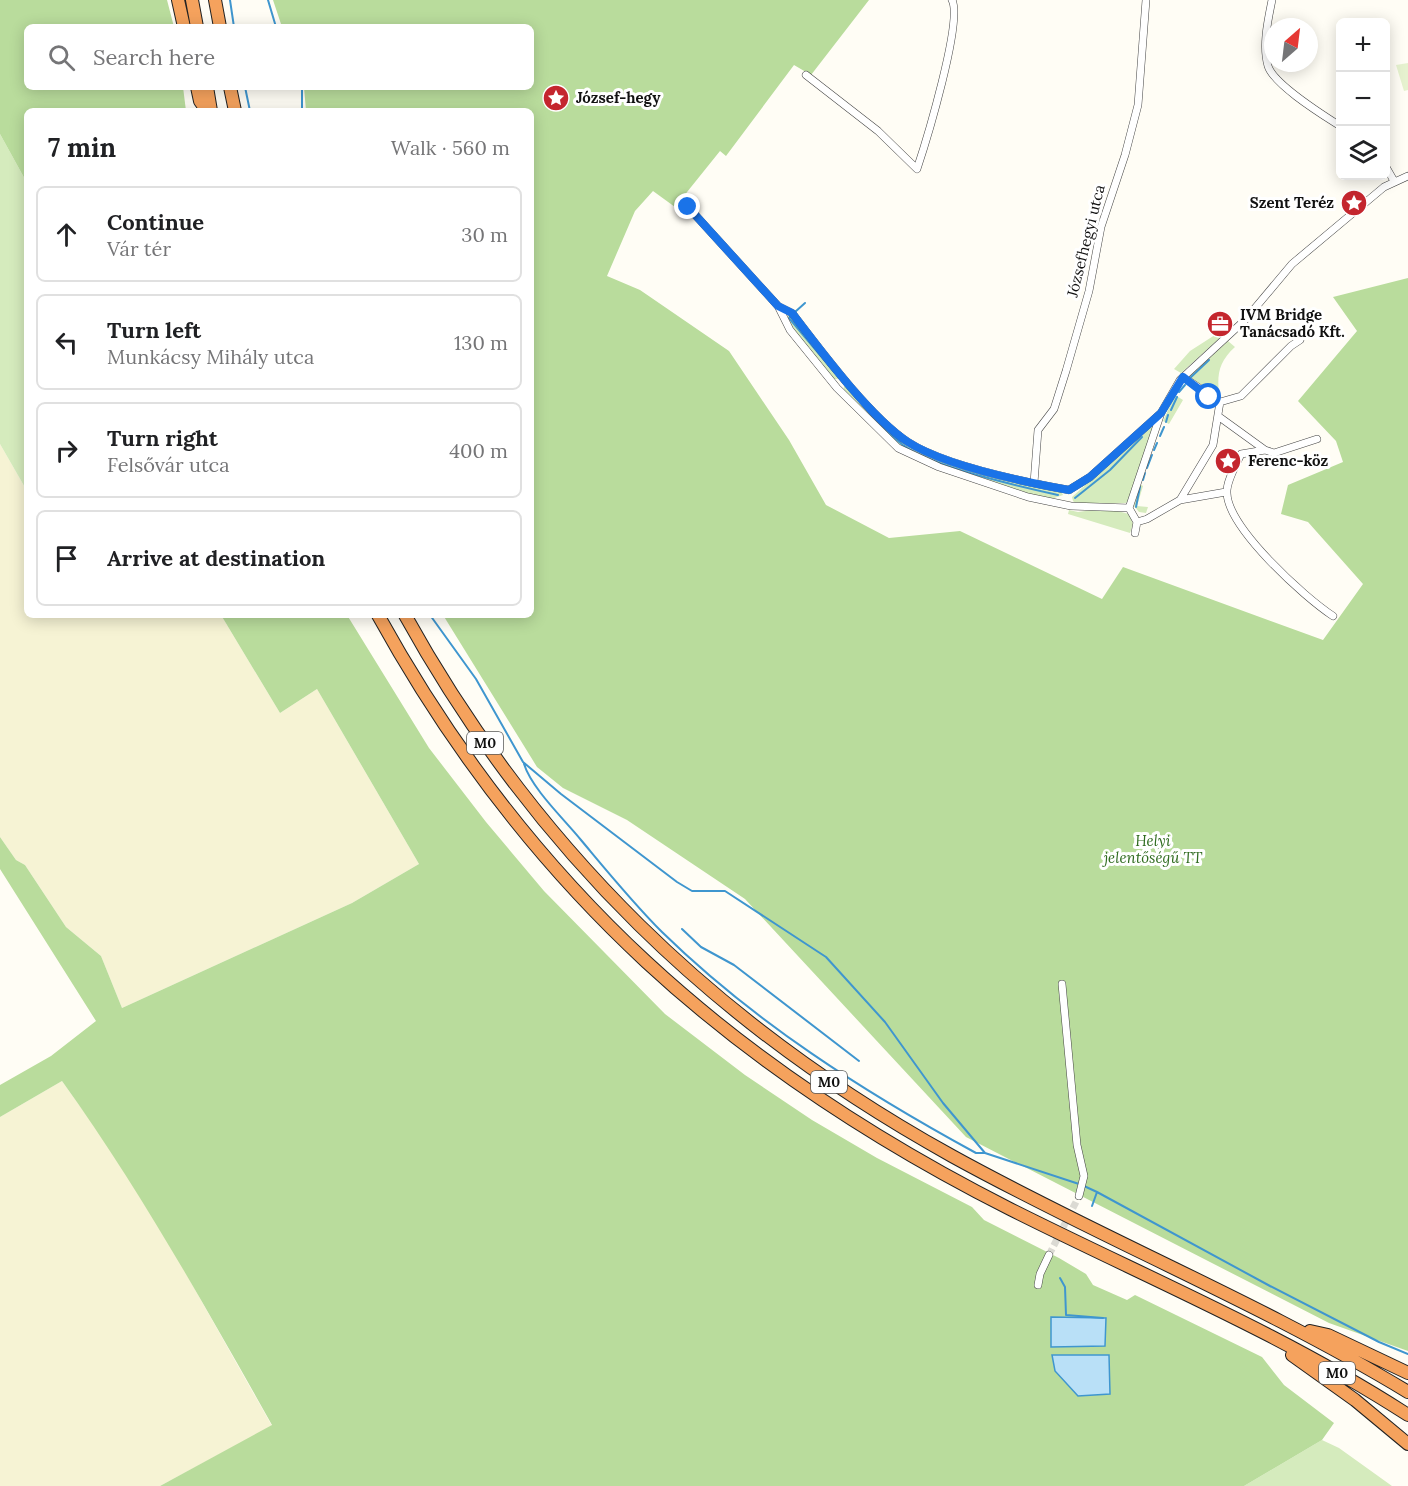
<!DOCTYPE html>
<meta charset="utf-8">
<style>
:root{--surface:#fff;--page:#f2f2f2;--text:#202124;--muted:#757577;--line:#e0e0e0}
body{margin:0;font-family:Lora,serif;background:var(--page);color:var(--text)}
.controls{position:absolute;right:18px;top:18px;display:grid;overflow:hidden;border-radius:9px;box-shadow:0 3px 15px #0003}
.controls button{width:54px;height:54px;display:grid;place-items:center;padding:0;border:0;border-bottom:2px solid var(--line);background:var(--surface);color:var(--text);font:30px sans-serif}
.compass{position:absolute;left:1264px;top:18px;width:54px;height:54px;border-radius:50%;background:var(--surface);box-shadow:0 3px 15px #0003;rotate:28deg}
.stop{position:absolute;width:18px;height:18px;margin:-14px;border:4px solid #1a73e8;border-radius:50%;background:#fff}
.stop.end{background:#1a73e8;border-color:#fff;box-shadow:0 2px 6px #0008}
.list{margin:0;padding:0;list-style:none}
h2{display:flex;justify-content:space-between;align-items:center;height:78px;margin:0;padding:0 24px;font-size:26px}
h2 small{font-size:20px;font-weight:400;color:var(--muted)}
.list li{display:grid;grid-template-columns:39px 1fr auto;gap:18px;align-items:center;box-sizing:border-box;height:96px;margin:0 12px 12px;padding:0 12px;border:2px solid var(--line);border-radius:9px}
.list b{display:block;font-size:22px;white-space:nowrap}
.list p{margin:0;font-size:20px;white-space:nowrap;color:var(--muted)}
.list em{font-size:20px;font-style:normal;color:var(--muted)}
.icon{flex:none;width:33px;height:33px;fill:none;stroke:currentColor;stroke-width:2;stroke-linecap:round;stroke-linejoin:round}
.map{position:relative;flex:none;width:1408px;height:1486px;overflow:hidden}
.search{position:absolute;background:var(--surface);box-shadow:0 3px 15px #0003;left:24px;top:24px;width:510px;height:66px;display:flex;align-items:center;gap:15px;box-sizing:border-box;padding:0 21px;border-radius:9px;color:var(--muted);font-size:22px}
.panel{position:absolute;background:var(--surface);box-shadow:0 3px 15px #0003;left:24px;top:108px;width:510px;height:510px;border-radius:9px}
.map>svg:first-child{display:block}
</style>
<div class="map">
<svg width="1408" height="1486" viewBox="0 0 1408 1486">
<rect width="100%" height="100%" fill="#fffdf5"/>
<!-- farmland -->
<path fill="#f6f3d4" d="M0,444l27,47v124h194l59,98 37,-24 102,175 -67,39 -230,105 -21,-52 -35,-29 -41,-62 -9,-5 -16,-23z
M62,1081l45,63 64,103 101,179 -112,60h-160v-369z"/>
<!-- green -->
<path fill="#d5ebbd" d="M0,134l27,49v308l-27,-47z
M788,314h3l50,65h-7c-9,-11 -49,-55 -46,-65z
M1218,333l3,4 -40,36 -7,-4 16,-18z
M1228,341l7,6c-19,17 -18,32 -15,55l-28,-21 -2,-5z
M845,384l33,34 46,34 137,38 2,5 -12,4 -21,-5 -84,-27 -44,-20 -59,-57z
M1175,395l8,5 -14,24 -6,-3z
M1155,422l-23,73 -6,8 -50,1 -3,-3 -1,-4z
M1140,484l3,2 -6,20 11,1 -2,6 -7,-1 -5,-6z
M1106,508l23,6 4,10 -3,9 -62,-19 1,-4 9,2z
M1322,1440l17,8 53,38h-148z"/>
<!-- forest -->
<path fill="#b9dc9c" d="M0,0h167l7,27h-147v60h156l3,24h-159v72l-27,-49z
M273,0h596l-58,75 -17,-10 -68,91 -6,-5 -45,56 -22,-16 -18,20 -28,65 33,14 89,61 60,89 37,65 63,33 71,-7 142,68 21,-32 200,73 40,-56 -55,-62 -27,-8 7,-29 55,-23 -7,-21 -38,-40 59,-70 -24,-34 75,-19v1073l-79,-28 -363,-186 -221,-238 -118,-79 -64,-32 -26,-21 -94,-152h88v-504h-225l-2,-24h227v-60h-249z
M221,615h126l82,133 57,74 58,69 121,123 80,61 67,45 65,38 95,49 12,13 75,38 27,16 7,11 34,15 8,-5 127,62 22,28 50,38 -12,17 -78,46h-1084l112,-61c-66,-117 -131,-234 -210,-344l-62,36v-32l51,-29 45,-35 -96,-152v-32l16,23 9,5 41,62 35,29 21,52 230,-105 67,-39 -102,-175 -37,24z"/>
<!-- pitch -->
<path fill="#e6f2cf" d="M1408,63v27l-4,1 -8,-26z"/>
<!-- water -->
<path fill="#b9e0f7" stroke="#3f96cf" stroke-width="1.5" d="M1051,1317l55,1 -1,28 -54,1z
M1052,1355h57l1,39 -32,2 -23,-25z"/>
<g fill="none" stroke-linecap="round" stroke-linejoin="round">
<!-- stream -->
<path stroke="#3f96cf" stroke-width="2" d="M230,0l4,27
M268,0l8,27
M245,87l5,24
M302,87v24
M795,312l10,-9
M791,315l-2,3 46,55
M1190,378l19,-18
M1179,392l6,-7
M860,402c13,16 26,30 43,43 33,23 115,41 155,50
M1171,410l6,-13
M1166,422l2,-7
M1160,436l4,-9
M1154,450l3,-7
M1147,468l5,-13
M1143,480l2,-7
M1075,498l35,-28 32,-33
M1136,507l4,-20
M430,615l46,64 47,83 38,32 116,88 15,9h33l101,66 59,65 58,81 42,50
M524,764c8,25 40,55 57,76 26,31 52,63 81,92 92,90 202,160 314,221h9l94,31
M682,929l19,18 33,18 125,96
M1084,1186l13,6 -5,14
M1097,1192l173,94 109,56 29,12
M1060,1278l5,9 1,28 37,3"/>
<!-- street-tunnel -->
<path stroke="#dbdad3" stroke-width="7" stroke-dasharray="7 3.5" stroke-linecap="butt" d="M1049,1255l30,-59"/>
<defs>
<path id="street" d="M1272,0c-4,20 -10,46 -4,66 6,19 55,49 72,60
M806,75l72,56 39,38c9,-27 46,-148 35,-169
M1386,167l8,14
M688,207l90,99 12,24 47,58 61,60 41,19 89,30 43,9 58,2
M778,306l14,7c29,38 78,104 116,129 37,24 117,40 161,48
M1183,377l37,25
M1220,402l21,-6 50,-50 9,-6
M1218,416l47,34
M1317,439l-43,14 -9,-3 -24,4c-5,11 -15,28 -14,39 1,35 77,104 106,123
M1034,483l4,-53 16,-21 12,-38 23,-80 12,-64 24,-72 13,-50 8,-105
M1069,490l21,-13 71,-64
M1180,500l33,-55 7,-43
M1129,508l32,-95 19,-33 65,-60 47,-56 92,-77 24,-11
M1129,508l8,14 -2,11
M1137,522l10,-3 33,-19 46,-8
M1062,984l15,161 7,31 -5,20
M1038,1285l2,-11 9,-19"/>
<path id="highway" d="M178,0l6,27
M192,0l5,27
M215,0l5,27
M197,87l3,14 7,10
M207,87l4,24
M230,87l5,24
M378,615c151,274 355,454 632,594 133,67 273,125 398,206
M405,615c130,235 312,411 547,541 150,83 309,147 456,236
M1310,1331l18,4 80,38
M1292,1355l63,45 53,44"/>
</defs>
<!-- street casing -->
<use href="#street" stroke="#444" stroke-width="8"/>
<!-- highway casing -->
<use href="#highway" stroke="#222" stroke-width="14"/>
<!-- street -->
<use href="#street" stroke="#fff" stroke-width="7"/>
<!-- highway -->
<use href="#highway" stroke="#f5a25d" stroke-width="12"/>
</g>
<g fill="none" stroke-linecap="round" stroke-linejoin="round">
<!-- route -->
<path stroke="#1a73e8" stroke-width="8" d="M688,207l90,99 14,7c29,38 78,104 116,129 37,24 117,40 161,48l21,-13 71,-64 22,-36 26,20"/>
</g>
<!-- icons -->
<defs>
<symbol id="sight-disc" viewBox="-11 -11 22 22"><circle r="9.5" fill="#c4262e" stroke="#fff"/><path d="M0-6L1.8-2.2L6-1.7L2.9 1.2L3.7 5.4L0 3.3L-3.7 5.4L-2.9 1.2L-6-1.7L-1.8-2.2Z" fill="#fff"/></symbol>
<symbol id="office-disc" viewBox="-11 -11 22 22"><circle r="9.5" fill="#c4262e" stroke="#fff"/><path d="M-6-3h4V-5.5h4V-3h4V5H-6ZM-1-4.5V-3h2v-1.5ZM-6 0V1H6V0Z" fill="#fff"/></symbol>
</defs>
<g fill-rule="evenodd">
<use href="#sight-disc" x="541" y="83" width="30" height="30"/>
<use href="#sight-disc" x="1339" y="188" width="30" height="30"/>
<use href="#office-disc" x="1205" y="309" width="30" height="30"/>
<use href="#sight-disc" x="1213" y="446" width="30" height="30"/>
</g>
<g text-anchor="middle" stroke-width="6" stroke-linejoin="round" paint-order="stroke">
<!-- shield labels -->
<g fill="#fff" stroke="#585858" stroke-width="1.5">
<rect x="467" y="732" width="36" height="22" rx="4.5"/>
<rect x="811" y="1071" width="36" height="22" rx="4.5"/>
<rect x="1319" y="1362" width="36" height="22" rx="4.5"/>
</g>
<g font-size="14" font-weight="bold" fill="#111">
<text x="485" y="748">M0</text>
<text x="829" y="1087">M0</text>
<text x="1337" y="1378">M0</text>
</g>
<!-- poi labels -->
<g font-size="15" font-weight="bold" fill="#111" stroke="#fff" text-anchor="start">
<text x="576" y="103">József-hegy</text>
<text x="1334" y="208" text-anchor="end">Szent Teréz</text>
<text x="1240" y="320">IVM Bridge<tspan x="1240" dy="17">Tanácsadó Kft.</tspan></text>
<text x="1248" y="466">Ferenc-köz</text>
</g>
<!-- street labels -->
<g font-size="15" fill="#111" stroke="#fff">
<text transform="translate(1086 241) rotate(-76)" y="5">Józsefhegyi utca</text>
</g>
<!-- park labels -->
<g font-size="15" font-style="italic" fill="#2f6b1f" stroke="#fff">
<text x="1153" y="846">Helyi<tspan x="1153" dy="17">jelentőségű TT</tspan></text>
</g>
</g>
</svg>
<div class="controls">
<button>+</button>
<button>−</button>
<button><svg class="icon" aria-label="layers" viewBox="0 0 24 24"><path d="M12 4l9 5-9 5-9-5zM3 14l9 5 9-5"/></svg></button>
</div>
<svg class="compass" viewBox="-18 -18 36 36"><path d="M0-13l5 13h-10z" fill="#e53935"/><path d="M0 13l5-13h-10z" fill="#757577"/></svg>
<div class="stop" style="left:1209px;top:397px"></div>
<div class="stop end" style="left:688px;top:207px"></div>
<div class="search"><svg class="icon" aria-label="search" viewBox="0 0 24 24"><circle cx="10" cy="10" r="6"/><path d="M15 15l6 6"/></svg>Search here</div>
<section class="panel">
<h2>7 min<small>Walk · 560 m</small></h2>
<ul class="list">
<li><svg class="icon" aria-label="ahead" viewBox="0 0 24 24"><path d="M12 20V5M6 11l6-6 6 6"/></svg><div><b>Continue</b><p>Vár tér</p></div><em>30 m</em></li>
<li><svg class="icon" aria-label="left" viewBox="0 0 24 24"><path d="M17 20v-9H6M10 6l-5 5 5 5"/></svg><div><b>Turn left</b><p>Munkácsy Mihály utca</p></div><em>130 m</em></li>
<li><svg class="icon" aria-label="right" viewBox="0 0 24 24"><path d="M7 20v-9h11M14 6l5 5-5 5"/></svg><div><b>Turn right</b><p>Felsővár utca</p></div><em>400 m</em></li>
<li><svg class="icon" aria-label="arrive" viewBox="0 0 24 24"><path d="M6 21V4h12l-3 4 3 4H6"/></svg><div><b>Arrive at destination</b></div></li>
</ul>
</section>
</div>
